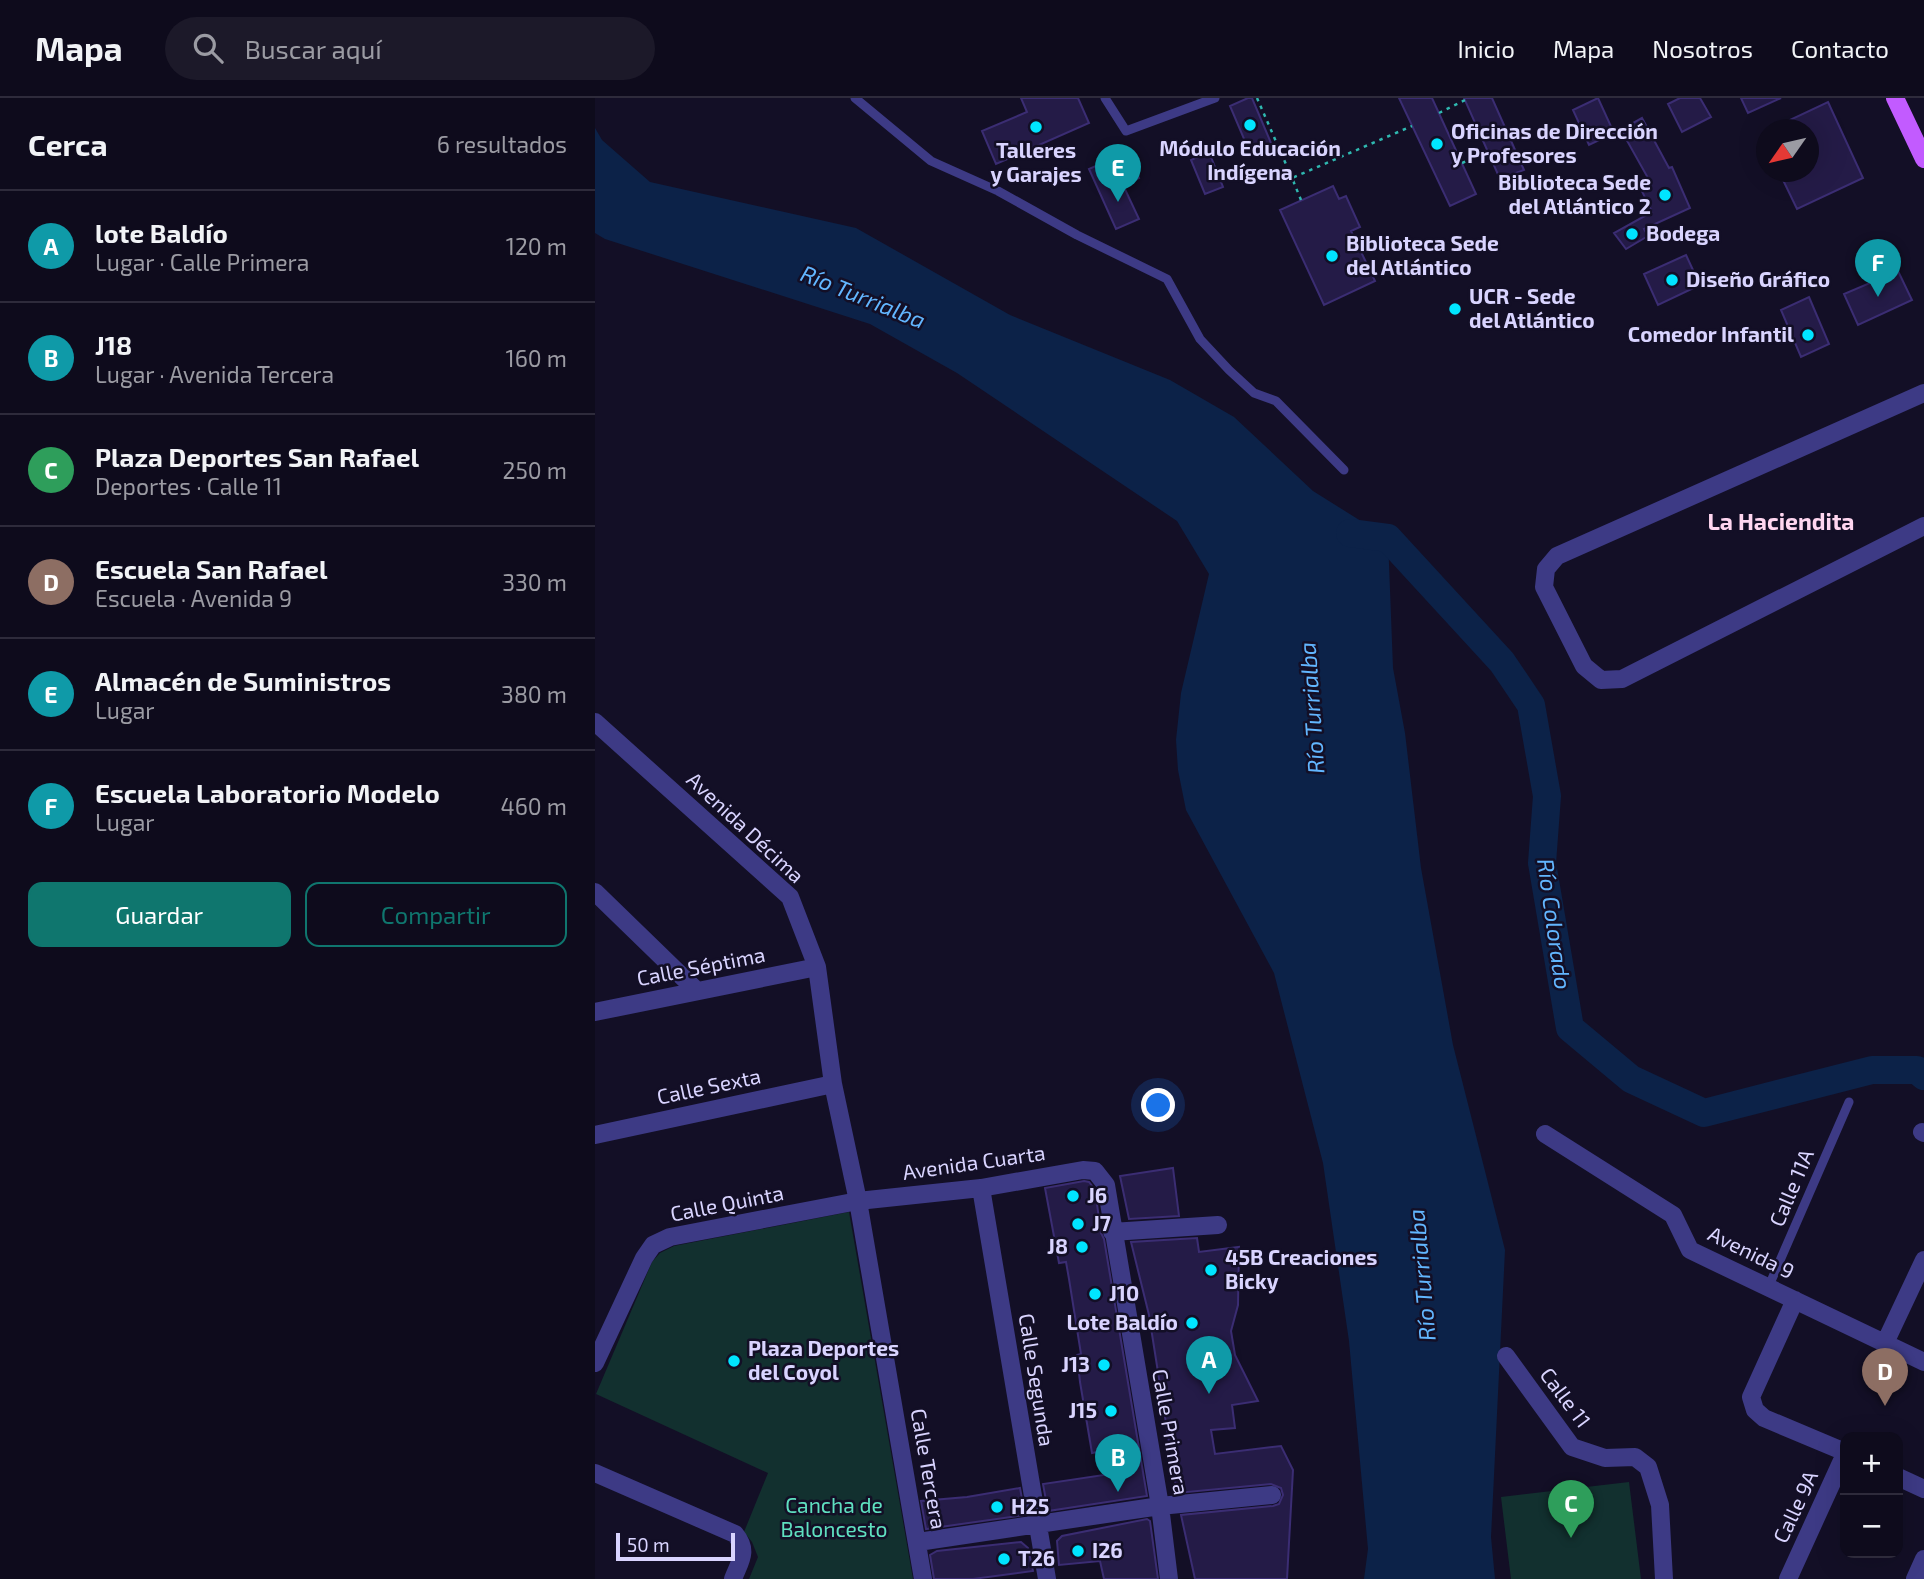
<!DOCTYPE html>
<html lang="es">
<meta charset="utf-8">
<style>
:root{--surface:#0e0b1c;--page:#1c1929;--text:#f1f3f6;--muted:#9b9ba3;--line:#2e2b3b;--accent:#0f766e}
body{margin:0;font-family:"Exo 2",sans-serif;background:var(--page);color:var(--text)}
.controls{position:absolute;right:21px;bottom:21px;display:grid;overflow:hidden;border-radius:14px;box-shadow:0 7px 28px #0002}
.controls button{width:63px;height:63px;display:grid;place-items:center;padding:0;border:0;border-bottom:2px solid var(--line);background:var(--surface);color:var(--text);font:35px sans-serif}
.compass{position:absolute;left:1161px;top:21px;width:63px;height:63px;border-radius:50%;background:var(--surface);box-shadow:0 7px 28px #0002;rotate:236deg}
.scale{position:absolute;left:21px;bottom:18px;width:119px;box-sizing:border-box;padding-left:7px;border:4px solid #d9d4ff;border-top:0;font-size:19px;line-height:24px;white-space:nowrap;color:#d9d4ff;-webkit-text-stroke:5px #130f26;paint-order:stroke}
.you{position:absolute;left:564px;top:1008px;width:24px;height:24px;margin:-18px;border:5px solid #fff;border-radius:50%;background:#1a73e8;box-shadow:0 0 0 10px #1a73e833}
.badge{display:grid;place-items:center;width:46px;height:46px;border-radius:50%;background:var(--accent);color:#fff;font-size:23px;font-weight:700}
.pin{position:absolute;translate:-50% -58px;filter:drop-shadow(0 2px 4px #0008)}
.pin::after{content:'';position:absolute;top:37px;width:24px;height:21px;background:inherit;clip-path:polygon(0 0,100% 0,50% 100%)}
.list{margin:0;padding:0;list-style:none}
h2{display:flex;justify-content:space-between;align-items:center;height:91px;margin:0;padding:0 28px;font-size:30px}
h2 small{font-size:23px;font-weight:400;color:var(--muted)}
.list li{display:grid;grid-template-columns:46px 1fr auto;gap:21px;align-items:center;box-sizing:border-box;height:112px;padding:0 28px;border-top:2px solid var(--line)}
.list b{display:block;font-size:26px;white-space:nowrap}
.list p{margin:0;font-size:23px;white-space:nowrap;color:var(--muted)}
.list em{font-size:23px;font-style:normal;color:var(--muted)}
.actions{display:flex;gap:14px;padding:21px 28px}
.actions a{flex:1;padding:16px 0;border:2px solid var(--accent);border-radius:14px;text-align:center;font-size:24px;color:var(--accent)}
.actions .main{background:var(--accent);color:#fff}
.icon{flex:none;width:38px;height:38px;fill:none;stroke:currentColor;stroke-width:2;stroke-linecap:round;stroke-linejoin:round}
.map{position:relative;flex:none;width:1329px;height:1481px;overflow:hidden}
header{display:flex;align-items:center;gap:42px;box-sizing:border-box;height:98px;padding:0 35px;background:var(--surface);border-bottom:2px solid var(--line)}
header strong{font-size:33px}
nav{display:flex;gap:38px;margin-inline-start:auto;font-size:24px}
.search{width:490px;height:63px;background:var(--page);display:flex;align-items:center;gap:18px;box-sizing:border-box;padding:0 24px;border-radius:38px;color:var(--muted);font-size:26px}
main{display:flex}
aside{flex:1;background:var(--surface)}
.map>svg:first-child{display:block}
</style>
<header>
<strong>Mapa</strong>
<div class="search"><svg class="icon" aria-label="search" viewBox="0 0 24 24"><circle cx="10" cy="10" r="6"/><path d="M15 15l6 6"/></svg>Buscar aquí</div>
<nav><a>Inicio</a><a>Mapa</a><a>Nosotros</a><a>Contacto</a></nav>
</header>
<main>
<aside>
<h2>Cerca<small>6 resultados</small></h2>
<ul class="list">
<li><span class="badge" style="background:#0f9aa8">A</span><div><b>lote Baldío</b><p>Lugar · Calle Primera</p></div><em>120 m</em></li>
<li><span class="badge" style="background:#0f9aa8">B</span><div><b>J18</b><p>Lugar · Avenida Tercera</p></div><em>160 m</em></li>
<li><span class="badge" style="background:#2e9e5b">C</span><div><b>Plaza Deportes San Rafael</b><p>Deportes · Calle 11</p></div><em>250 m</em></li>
<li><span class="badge" style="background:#8d6e63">D</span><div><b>Escuela San Rafael</b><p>Escuela · Avenida 9</p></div><em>330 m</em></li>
<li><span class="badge" style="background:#0f9aa8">E</span><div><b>Almacén de Suministros</b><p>Lugar</p></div><em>380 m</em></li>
<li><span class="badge" style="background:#0f9aa8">F</span><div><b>Escuela Laboratorio Modelo</b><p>Lugar</p></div><em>460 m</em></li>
</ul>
<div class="actions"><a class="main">Guardar</a><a>Compartir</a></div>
</aside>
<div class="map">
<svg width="1329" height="1481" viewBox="0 0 1329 1481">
<rect width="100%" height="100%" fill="#130f26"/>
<!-- green -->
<path fill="#12302f" d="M254,1114l64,367h-164l9,-22 -6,-15 -8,-10 24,-59 -172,-79 56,-132 8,-9 14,-7z
M1034,1384l12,97h-130l-10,-82z"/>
<!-- water -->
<path fill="#0c2248" d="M0,30l7,12 48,42 206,46 154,87 160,65 64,37 79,74 75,47 5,130 12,65 16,135 32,177 52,205 -14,287 4,42h-131l4,-30 -19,-208 -26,-178 -49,-190 -88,-163 -8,-40 -2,-30 5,-47 28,-119 -32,-53 -220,-148 -87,-49 -265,-85 -10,-6z"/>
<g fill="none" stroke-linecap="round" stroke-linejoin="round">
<!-- river -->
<path stroke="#0c2248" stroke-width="28" d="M755,435l38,5 114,124 29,43 16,91 -5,67 28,165 61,51 73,34 168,-43h45l7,6"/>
</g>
<!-- building -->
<path fill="#241b47" stroke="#3b2d73" stroke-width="2" d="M426,0h57l11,25 -93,41 -14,-33 45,-19z
M653,0h4l19,45 -21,10 -20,-47z
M804,0h33l44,96 -26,12z
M869,0h28l32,72 -24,9z
M1003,0l16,35 -25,12 -16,-35z
M1085,0h20l11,19 -29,15 -14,-28z
M1146,0h40l-33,15z
M1233,4l35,76 -66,31 -14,-29 20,-8h6v-42h-40z
M1047,20l27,50 3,-1 18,41 -46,21 4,7 -22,13 -12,-16 38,-21 -14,-29 10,-5 -27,-48z
M532,54l12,26 -16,7 16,34 -23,10 -27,-60z
M614,54l14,35 -18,7 -14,-34z
M738,88l6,13 7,-3 14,31 -9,4 24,50 -51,24 -44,-95z
M1091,157l14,30 -42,20 -14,-31z
M1303,173l14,29 -54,25 -14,-31z
M1214,199l20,47 -28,13 -20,-47z
M578,1070l6,48 -50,3 -9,-43z
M489,1083l5,1 6,8 6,43 3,6 43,257 -99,15 -5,-27 61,-9 -2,-24 -10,2 -12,-71 -3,-27 4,-1 -12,-75 -3,-17 -7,1 -14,-75z
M602,1140l2,14 40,-5 -1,58 -7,26 4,24 23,46 -26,4 3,23 -24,2 4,24 66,-8 12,24 -6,109h-92l-14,-64 92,-9 6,-2 4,-9 -2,-7 -10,-4 -94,9 -28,-178 -18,-73z
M425,1390l5,27 -99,14 -5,-28 46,-4z
M552,1421l3,2 8,58h-54l-4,-18 -41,4 -2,-24 5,-5z
M426,1444l7,6 5,23 -60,8h-39l-4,-24 7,-4z"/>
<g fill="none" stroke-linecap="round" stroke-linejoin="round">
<!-- path -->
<path stroke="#2fb8b0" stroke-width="2.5" stroke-dasharray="3.5 5" stroke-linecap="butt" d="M662,0l35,80
M844,15l26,-13
M867,65l26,-12
M706,102l-9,-22 120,-52"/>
<!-- lane -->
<path stroke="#3d3a85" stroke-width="9" d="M260,0l76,63 67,30 79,44 90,44 33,60 29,31 25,23 22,8 68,69
M510,0l21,33 89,-33
M1173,1190l81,-186"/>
<!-- street -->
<path stroke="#3d3a85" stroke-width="18" d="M1329,295l-367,163 -11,13 -2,18 40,79 17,14 21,-1 302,-153
M0,624l195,175 27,70 16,117 25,117 65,378
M0,794l102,99
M0,914l222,-45
M1327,1034l2,1
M950,1036l128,81 17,35 234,112
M0,1037l238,-51
M386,1090l66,391
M517,1134l106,-7
M1200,1202l-44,97 4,13 9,8 81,34
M1290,1245l39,-83
M911,1258l66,91 33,11 30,-1 13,10 12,38 4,74
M0,1265l49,-105 9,-13 17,-8 188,-36 123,-13 102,-18 12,1 11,14 54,321 9,73
M0,1375l140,61c14,17 5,27 -2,45
M1303,1379l26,12
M323,1444l242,-36 112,-11
M1193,1481l57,-125
M1320,1481l9,-20"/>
<!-- primary -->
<path stroke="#c25bff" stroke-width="18" d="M1300,0l29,61"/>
</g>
<!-- markers -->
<g fill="#00e5ff" stroke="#130f26" stroke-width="2.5">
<circle cx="655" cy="27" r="7"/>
<circle cx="441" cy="29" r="7"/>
<circle cx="842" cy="46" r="7"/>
<circle cx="1070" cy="97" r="7"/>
<circle cx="1037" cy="136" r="7"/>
<circle cx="737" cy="158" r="7"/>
<circle cx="1077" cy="182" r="7"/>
<circle cx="860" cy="211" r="7"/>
<circle cx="1213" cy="237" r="7"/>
<circle cx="478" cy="1098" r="7"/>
<circle cx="483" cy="1126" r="7"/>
<circle cx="487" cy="1149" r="7"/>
<circle cx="616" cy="1172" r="7"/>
<circle cx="500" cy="1196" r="7"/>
<circle cx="597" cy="1225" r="7"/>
<circle cx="139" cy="1263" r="7"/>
<circle cx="509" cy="1267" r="7"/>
<circle cx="516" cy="1313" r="7"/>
<circle cx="402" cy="1409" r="7"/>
<circle cx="483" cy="1453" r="7"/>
<circle cx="409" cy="1461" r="7"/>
</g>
<g text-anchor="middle" stroke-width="5" stroke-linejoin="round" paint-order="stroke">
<!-- poi labels -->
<g font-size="21" font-weight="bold" fill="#d9d4ff" stroke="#130f26" text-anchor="start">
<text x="856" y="41">Oficinas de Dirección<tspan x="856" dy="24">y Profesores</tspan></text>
<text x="655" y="58" text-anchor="middle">Módulo Educación<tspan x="655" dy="24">Indígena</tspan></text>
<text x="441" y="60" text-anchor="middle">Talleres<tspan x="441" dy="24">y Garajes</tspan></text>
<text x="1056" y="92" text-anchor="end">Biblioteca Sede<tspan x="1056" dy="24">del Atlántico 2</tspan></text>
<text x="1051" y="143">Bodega</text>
<text x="751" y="153">Biblioteca Sede<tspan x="751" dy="24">del Atlántico</tspan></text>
<text x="1091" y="189">Diseño Gráfico</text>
<text x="874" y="206">UCR - Sede<tspan x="874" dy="24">del Atlántico</tspan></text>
<text x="1199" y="244" text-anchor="end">Comedor Infantil</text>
<text x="492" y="1105">J6</text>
<text x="497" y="1133">J7</text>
<text x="473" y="1156" text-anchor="end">J8</text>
<text x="630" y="1167">45B Creaciones<tspan x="630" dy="24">Bicky</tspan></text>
<text x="514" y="1203">J10</text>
<text x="583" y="1232" text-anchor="end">Lote Baldío</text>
<text x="153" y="1258">Plaza Deportes<tspan x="153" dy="24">del Coyol</tspan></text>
<text x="495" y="1274" text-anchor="end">J13</text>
<text x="502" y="1320" text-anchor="end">J15</text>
<text x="416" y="1416">H25</text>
<text x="497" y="1460">I26</text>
<text x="423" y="1468">T26</text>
</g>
<!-- street labels -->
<g font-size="21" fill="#d9d4ff" stroke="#130f26">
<text transform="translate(150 730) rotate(43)" y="7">Avenida Décima</text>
<text transform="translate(106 869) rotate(-11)" y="7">Calle Séptima</text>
<text transform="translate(114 989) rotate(-12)" y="7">Calle Sexta</text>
<text transform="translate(379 1065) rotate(-8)" y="7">Avenida Cuarta</text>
<text transform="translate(1197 1090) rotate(-67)" y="7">Calle 11A</text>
<text transform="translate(132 1106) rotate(-11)" y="7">Calle Quinta</text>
<text transform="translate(1156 1155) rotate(26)" y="7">Avenida 9</text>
<text transform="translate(441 1282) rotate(81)" y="7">Calle Segunda</text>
<text transform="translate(970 1300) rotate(53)" y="7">Calle 11</text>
<text transform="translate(575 1334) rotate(80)" y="7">Calle Primera</text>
<text transform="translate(333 1371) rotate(80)" y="7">Calle Tercera</text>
<text transform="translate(1201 1409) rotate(-65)" y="7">Calle 9A</text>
</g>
<!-- park labels -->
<g font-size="21" fill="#5fe0c0" stroke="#130f26">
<text x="239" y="1415">Cancha de<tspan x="239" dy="24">Baloncesto</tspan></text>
</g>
<!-- water labels -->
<g font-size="23" font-style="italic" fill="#62b6ff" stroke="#130f26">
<text transform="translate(268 199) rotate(22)" y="8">Río Turrialba</text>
<text transform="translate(717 610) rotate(-94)" y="8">Río Turrialba</text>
<text transform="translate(959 826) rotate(82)" y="8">Río Colorado</text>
<text transform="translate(827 1177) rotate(-95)" y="8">Río Turrialba</text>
</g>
<!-- neighbourhood labels -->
<g font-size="23" font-weight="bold" fill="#ffd6f0" stroke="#130f26">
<text x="1186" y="432">La Haciendita</text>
</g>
</g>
</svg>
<div class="controls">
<button>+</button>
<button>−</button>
</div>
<svg class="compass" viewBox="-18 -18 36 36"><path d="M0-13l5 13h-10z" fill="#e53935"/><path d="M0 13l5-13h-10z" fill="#9b9ba3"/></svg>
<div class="scale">50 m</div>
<div class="you"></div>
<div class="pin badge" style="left:614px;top:1296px;background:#0f9aa8">A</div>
<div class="pin badge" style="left:523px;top:1394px;background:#0f9aa8">B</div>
<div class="pin badge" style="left:976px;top:1440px;background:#2e9e5b">C</div>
<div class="pin badge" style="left:1290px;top:1308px;background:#8d6e63">D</div>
<div class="pin badge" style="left:523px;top:104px;background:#0f9aa8">E</div>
<div class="pin badge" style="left:1283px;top:199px;background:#0f9aa8">F</div>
</div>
</main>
